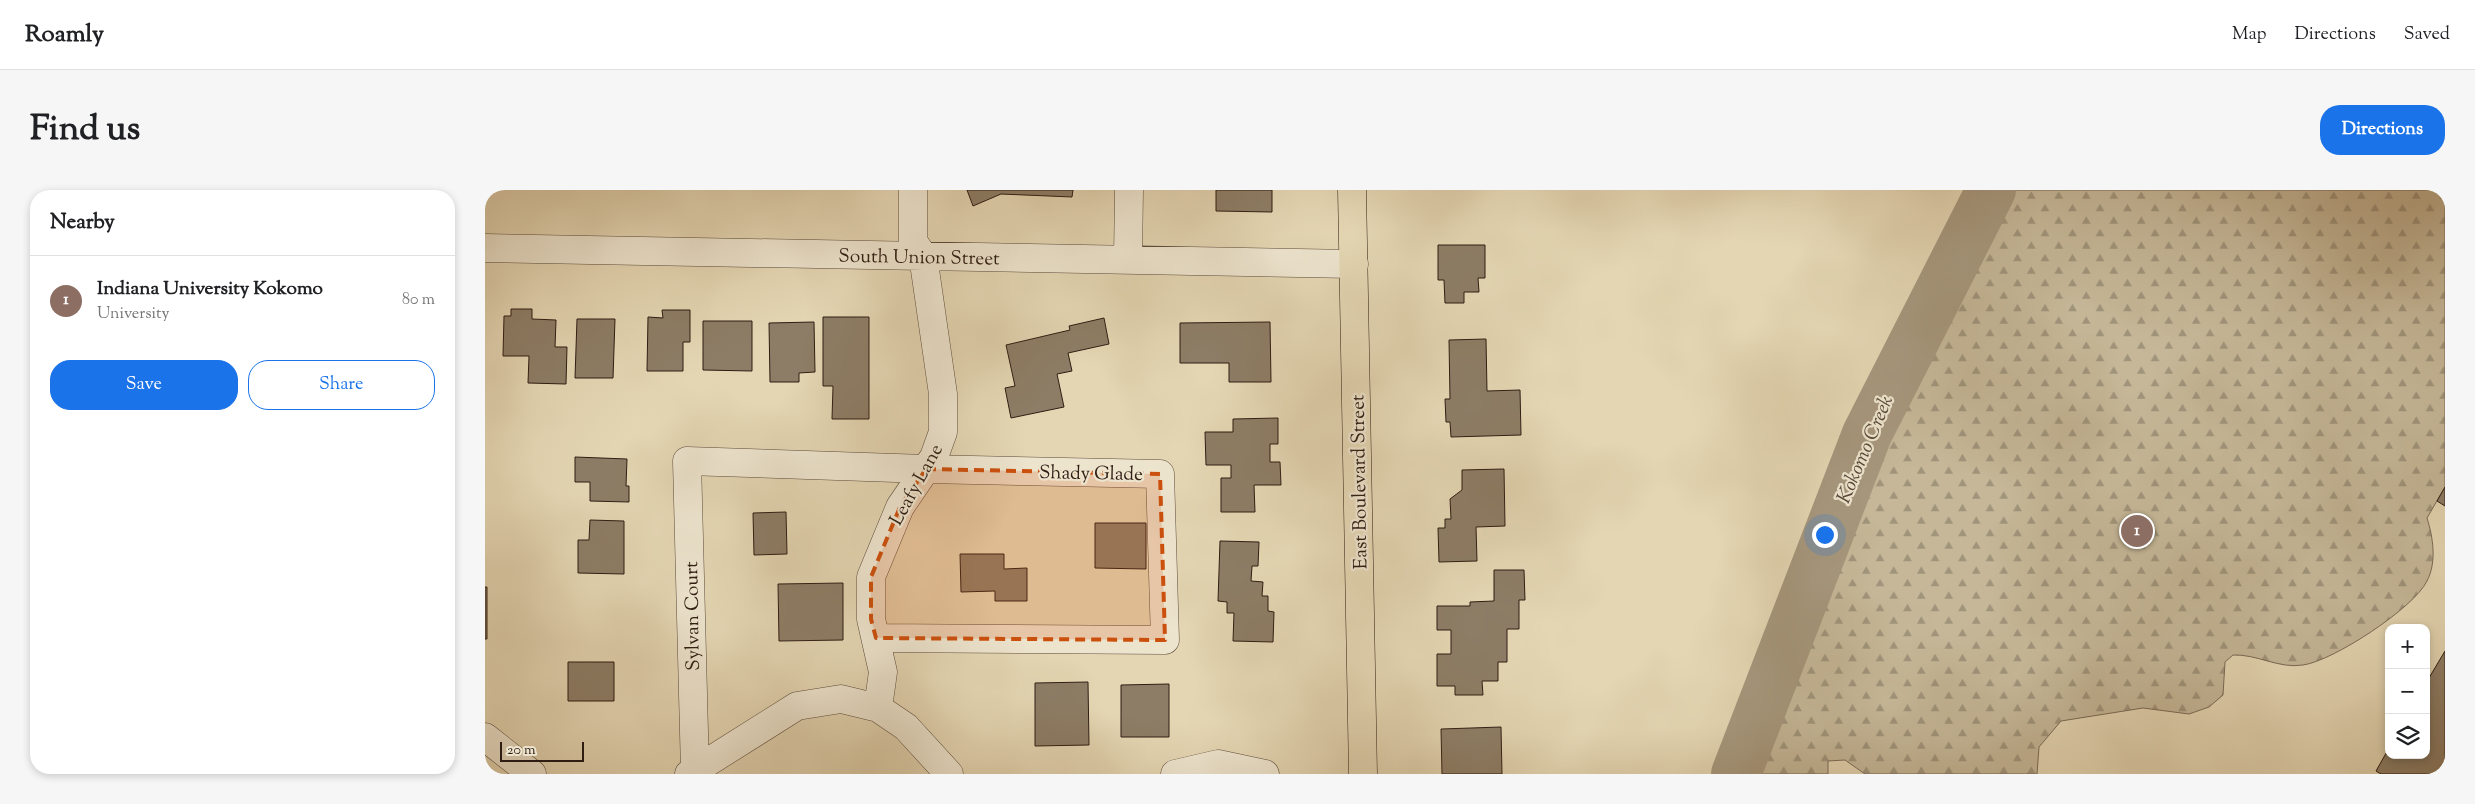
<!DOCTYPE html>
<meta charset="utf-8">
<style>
:root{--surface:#fff;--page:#f6f6f6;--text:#202124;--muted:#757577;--line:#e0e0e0;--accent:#1a73e8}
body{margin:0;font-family:"Sorts Mill Goudy",serif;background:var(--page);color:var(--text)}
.controls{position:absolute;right:15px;bottom:15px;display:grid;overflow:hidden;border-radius:10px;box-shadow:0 2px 8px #0003}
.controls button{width:45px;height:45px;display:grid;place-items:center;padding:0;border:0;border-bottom:1px solid var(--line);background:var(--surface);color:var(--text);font:25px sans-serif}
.scale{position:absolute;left:15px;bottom:12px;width:84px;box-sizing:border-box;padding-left:5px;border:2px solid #2f1d13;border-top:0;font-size:14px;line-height:18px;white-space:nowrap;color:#2f1d13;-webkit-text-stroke:4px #ede4ce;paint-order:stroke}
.you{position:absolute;left:1339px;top:344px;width:18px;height:18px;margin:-12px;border:4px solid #fff;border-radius:50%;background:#1a73e8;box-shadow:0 0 0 8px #1a73e833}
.badge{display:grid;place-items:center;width:32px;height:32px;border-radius:50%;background:var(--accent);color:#fff;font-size:16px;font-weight:700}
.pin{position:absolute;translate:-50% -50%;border:2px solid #fff;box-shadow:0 1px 5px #0006}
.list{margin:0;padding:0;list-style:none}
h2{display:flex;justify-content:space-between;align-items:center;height:65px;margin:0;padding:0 20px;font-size:21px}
h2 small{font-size:16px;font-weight:400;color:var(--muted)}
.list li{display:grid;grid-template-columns:32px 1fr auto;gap:15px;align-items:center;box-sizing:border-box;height:90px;padding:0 20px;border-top:1px solid var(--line)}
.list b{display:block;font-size:19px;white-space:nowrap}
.list p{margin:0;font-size:16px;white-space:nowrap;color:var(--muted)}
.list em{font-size:16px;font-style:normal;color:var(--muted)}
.actions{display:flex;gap:10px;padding:15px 20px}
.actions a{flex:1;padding:11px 0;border:1px solid var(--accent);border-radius:20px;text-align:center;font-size:18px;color:var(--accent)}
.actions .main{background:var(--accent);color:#fff}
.icon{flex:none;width:28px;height:28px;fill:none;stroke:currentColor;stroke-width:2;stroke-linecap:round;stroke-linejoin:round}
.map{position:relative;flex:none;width:1960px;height:584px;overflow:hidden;border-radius:20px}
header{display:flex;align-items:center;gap:30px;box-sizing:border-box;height:70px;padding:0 25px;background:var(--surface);border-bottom:1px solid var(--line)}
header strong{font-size:24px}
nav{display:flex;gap:28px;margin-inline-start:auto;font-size:18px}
.intro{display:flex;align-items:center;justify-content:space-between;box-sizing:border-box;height:120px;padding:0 30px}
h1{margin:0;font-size:35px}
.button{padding:12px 22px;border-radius:20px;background:var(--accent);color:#fff;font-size:18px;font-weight:700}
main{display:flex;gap:30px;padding:0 30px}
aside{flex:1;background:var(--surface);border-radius:20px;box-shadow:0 2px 8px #0003}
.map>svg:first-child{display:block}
</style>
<header>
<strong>Roamly</strong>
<nav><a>Map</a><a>Directions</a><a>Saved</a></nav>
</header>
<div class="intro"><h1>Find us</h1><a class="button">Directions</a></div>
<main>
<aside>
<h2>Nearby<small></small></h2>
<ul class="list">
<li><span class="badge" style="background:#8d6e63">1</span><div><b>Indiana University Kokomo</b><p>University</p></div><em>80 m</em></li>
</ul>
<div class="actions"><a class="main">Save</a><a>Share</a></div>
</aside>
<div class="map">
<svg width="1960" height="584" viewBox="0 0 1960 584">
<defs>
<pattern id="forest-firs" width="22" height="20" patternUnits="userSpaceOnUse" patternTransform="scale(1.25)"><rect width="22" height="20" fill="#c5b798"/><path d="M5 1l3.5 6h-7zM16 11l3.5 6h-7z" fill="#a0947b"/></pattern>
</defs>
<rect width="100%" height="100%" fill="#e4d6b3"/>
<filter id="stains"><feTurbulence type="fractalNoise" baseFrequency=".004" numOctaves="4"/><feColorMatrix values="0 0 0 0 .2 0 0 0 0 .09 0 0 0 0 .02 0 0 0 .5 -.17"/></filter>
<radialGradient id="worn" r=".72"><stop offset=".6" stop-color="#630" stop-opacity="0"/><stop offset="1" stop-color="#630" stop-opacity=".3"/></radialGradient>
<!-- forest -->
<path fill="url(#forest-firs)" stroke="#7a6a56" d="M1506,0h454v297l-18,31c6,19 10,44 0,63 -13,27 -94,80 -124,84 -24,4 -46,-11 -70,-10l-8,7 -2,33 -14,12 -20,7 -46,-6 -82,13 -22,26 -2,27h-172l-20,-14 -17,1v13h-92l131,-340z"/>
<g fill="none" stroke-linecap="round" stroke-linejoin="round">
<!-- river -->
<path stroke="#a6977d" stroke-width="50" d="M1251,584l131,-340 124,-244"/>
</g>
<!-- building -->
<path fill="#8d7d66" stroke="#2f1d13" d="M482,0h106l-1,7 -71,-3 -28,12z
M731,0h56v22l-56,-1z
M953,55h47v33h-7l1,14h-15v11h-19l-1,-23h-6z
M26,119h21v10l24,1 -1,27h12l-1,37 -38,-1 1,-27h-26l1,-40h7z
M177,120h28v32h-7v29h-36l1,-54 15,1z
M338,127h46v102h-37l1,-33h-10z
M619,128l5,26 -41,9 4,18 -15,3 7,33 -53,11 -6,-30 10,-2 -9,-41 64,-15 -1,-4z
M92,129h38l-2,59h-38z
M218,131h49v50l-49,-1z
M329,132l1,50 -16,1v9h-29l-1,-59z
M785,132l1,60h-42v-19h-49v-40z
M1001,149l1,52 33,-1 1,45 -70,2 -1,-15h-4l-1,-23h5l-1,-59z
M793,228v26h-8v18h10l1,23h-27l1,27h-34v-34h10v-13h-25l-1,-33h28v-13z
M90,267l52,2 -1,27h3v16l-39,-1v-19h-15z
M1019,279l1,57 -29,1 1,34 -38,1 -1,-34h7v-9h6l-1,-20 12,-9v-20z
M1960,297v19l-8,-5z
M301,322l1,42 -33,1 -1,-42z
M105,330l34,1v53l-46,-1v-33h11z
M610,333h51v46l-51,-1z
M735,351l39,1 -1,24h-6l-1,15 12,1 -1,14h6v15l6,1 -1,30 -40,-1 1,-28h-7v-11l-9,-1z
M475,364h44v15l23,-1v33h-32v-10l-34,1z
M1009,380h30l1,30h-6v29h-12v33h-9v19h-16l1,14h-28v-9h-18v-32h14v-24h-14v-24h33v-4l24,-1z
M358,393v57l-64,1 -1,-57z
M0,397h2v52h-2z
M1960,461v123h-64l-5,-3 13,-23v7h37v-72z
M83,472h46v39h-46z
M603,492l1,63 -54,1v-63z
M684,494v53h-48v-52z
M1016,537l1,47h-60l-1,-45z"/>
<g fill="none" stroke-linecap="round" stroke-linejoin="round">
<defs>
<path id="minor" d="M0,58l869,16
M643,70l1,-70
M393,518l5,-36 -12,-53v-42l29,-70 34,-50 9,-25v-38l-20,-138 -10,-15v-51
M0,547l47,37
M210,581l-8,-310 239,8 234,5 5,166 -289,-2
M204,584l108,-68 44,-7 37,9 28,19 43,47
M690,584l43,-10 47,10"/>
<path id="major" d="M867,0l11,584"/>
</defs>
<!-- minor casing -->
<use href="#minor" stroke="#5c4b3b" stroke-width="29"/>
<!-- major casing -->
<use href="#major" stroke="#2f1d13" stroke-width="29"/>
<!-- minor -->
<use href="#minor" stroke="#ede4ce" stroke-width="28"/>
<!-- major -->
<use href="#major" stroke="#e4d6b3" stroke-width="28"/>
</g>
<!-- marked area -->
<path fill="#cc500d" fill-opacity="0.2" stroke="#cc500d" stroke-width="4" stroke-dasharray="10 6" stroke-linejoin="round" d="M441,279l234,5 5,166 -289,-2 -5,-19v-42l29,-70z"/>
<g text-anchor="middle" stroke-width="4.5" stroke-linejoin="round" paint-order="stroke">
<!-- street labels -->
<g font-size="19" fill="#2f1d13" stroke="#ede4ce">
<text transform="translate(434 66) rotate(1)" y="7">South Union Street</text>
<text transform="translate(606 282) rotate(1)" y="7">Shady Glade</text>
<text transform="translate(873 292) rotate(-91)" y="7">East Boulevard Street</text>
<text transform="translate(430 294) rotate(-61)" y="7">Leafy Lane</text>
<text transform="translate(206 426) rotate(-91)" y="7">Sylvan Court</text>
</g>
<!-- water labels -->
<g font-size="20" font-style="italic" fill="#594838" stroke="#ede4ce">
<text transform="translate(1379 259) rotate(-67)" y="7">Kokomo Creek</text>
</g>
</g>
<rect width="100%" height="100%" filter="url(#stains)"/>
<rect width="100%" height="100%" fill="url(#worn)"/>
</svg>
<div class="controls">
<button>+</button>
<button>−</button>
<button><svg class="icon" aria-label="layers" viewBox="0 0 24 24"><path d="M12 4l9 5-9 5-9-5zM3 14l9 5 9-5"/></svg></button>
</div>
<div class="scale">20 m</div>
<div class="you"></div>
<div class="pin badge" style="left:1652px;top:341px;background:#8d6e63">1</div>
</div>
</main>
